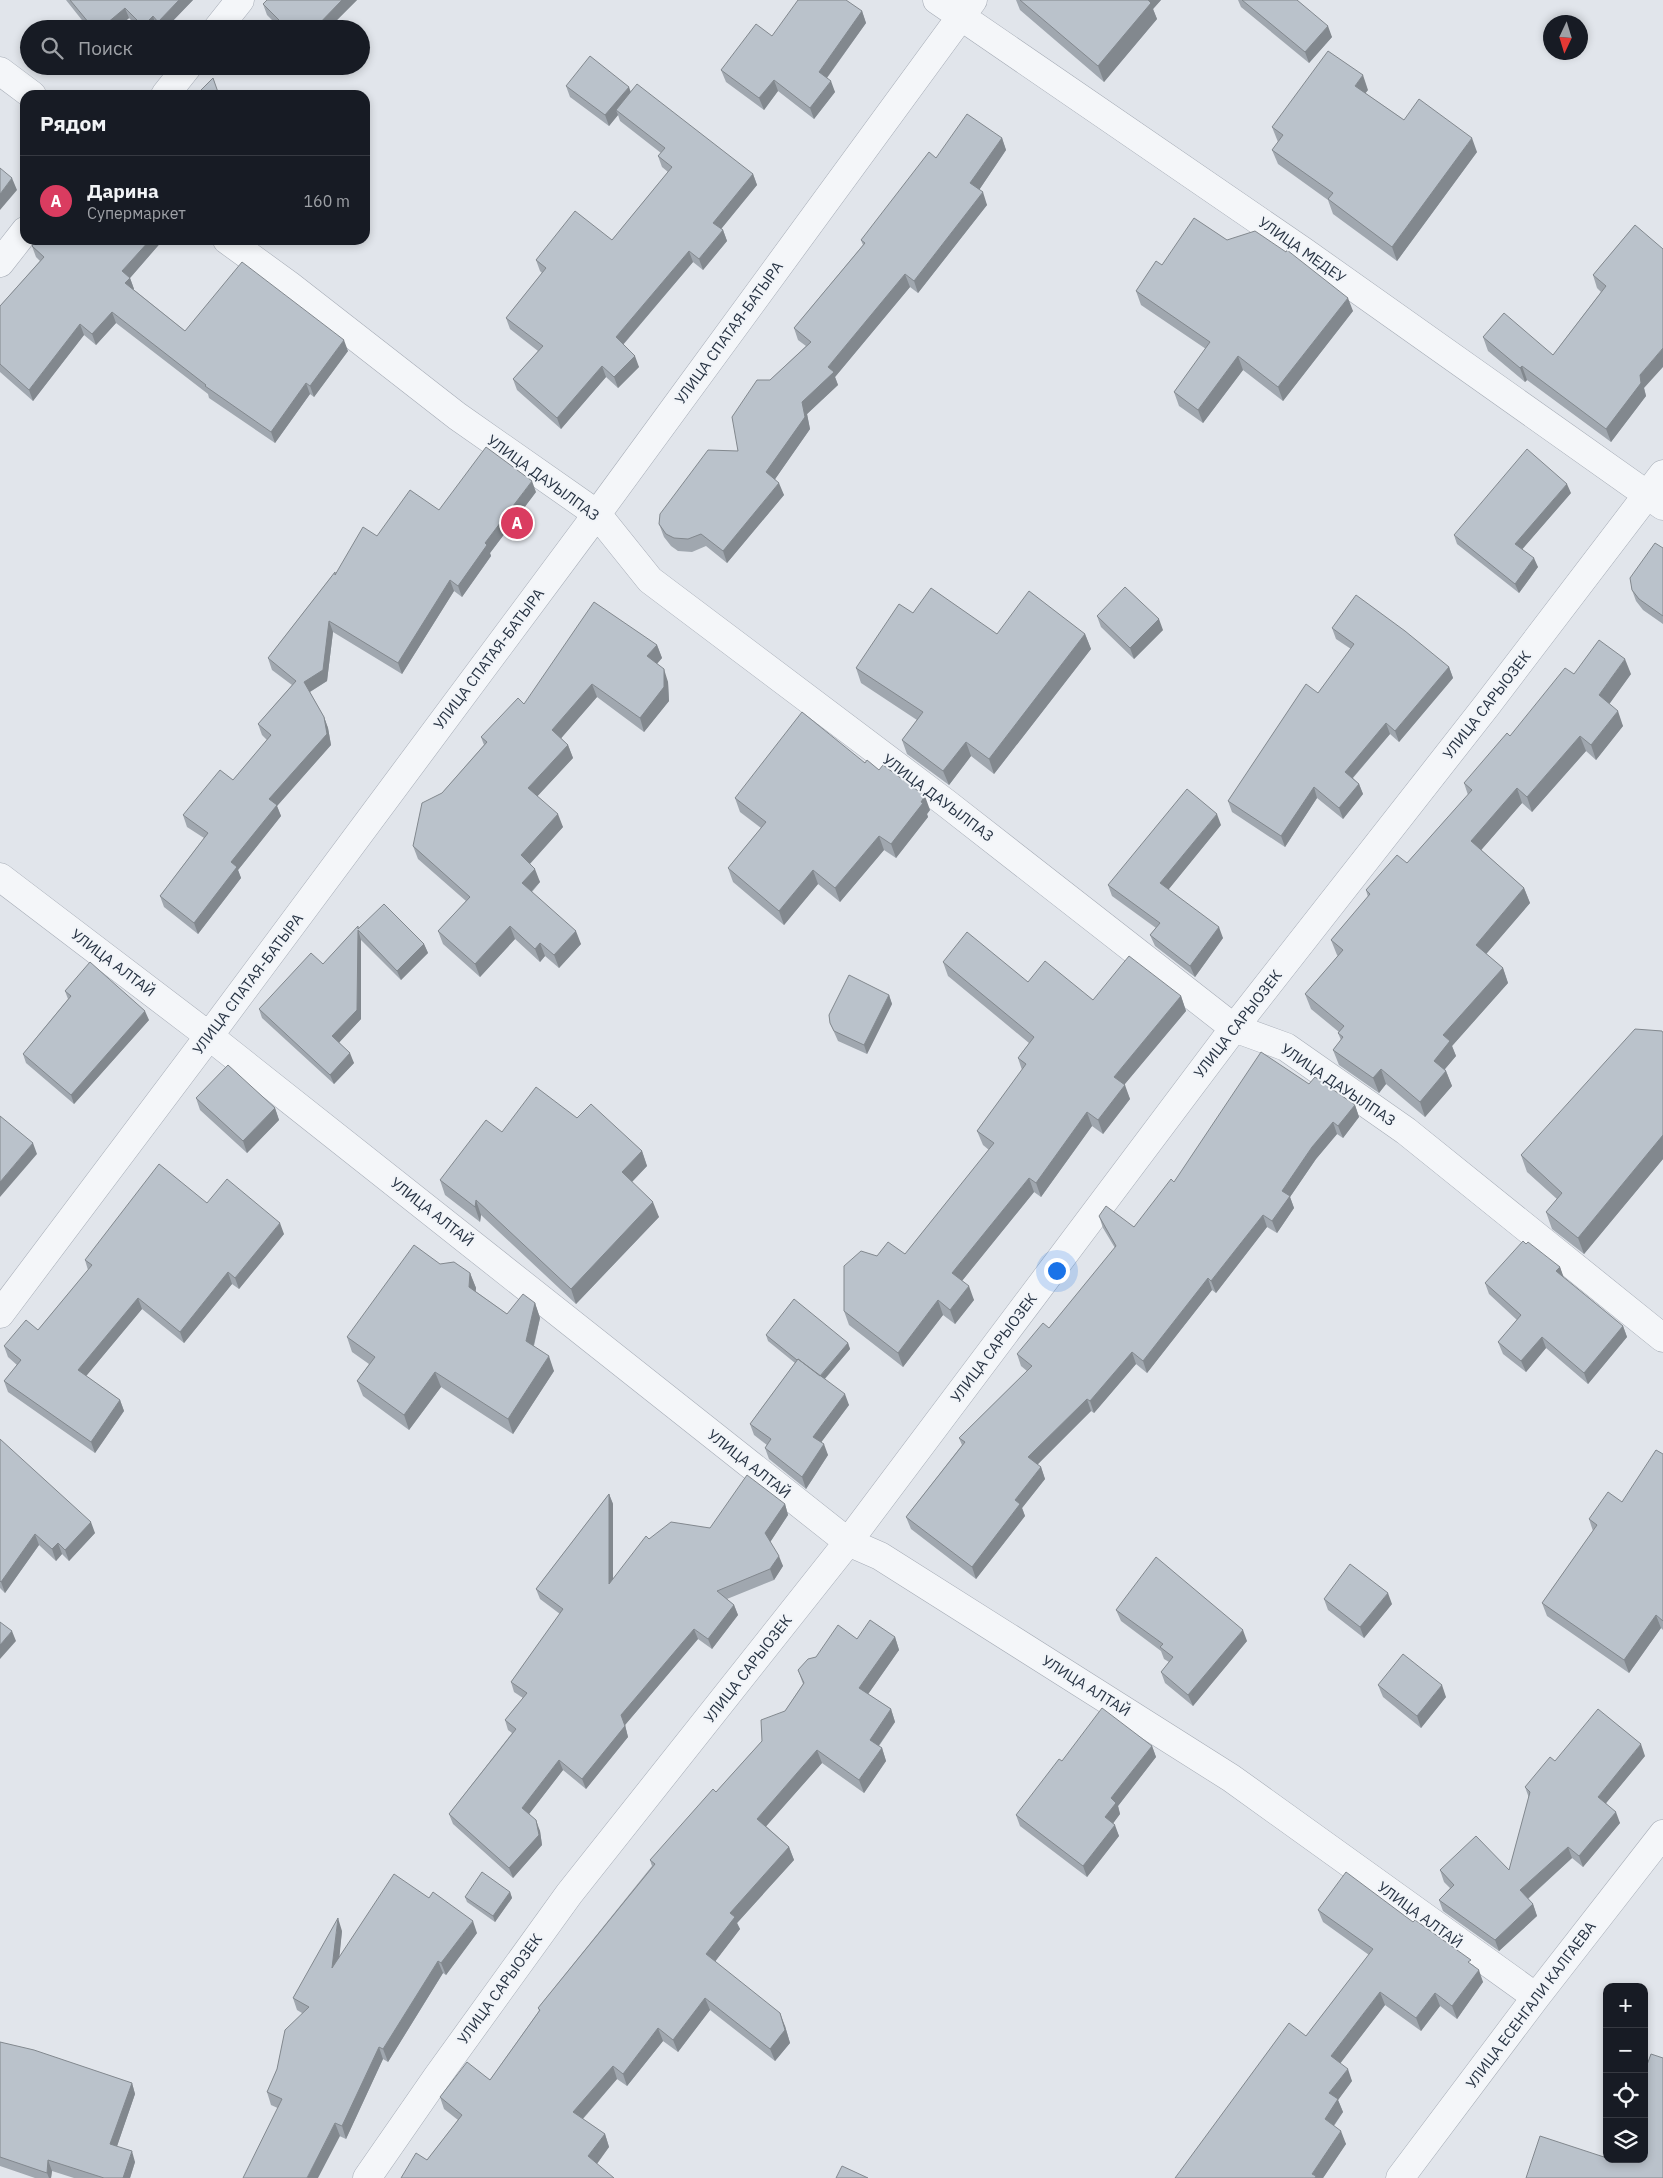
<!DOCTYPE html>
<html lang="ru">
<meta charset="utf-8">
<style>
:root{--surface:#171b24;--page:#242831;--text:#f1f3f6;--muted:#9ea1a6;--line:#363941;--accent:#da3c60}
body{margin:0;font-family:"IBM Plex Sans",sans-serif;background:var(--page);color:var(--text)}
.controls{position:absolute;right:15px;bottom:15px;display:grid;overflow:hidden;border-radius:10px;box-shadow:0 2px 8px #0003}
.controls button{width:45px;height:45px;display:grid;place-items:center;padding:0;border:0;border-bottom:1px solid var(--line);background:var(--surface);color:var(--text);font:25px sans-serif}
.compass{position:absolute;left:1543px;top:15px;width:45px;height:45px;border-radius:50%;background:var(--surface);box-shadow:0 2px 8px #0003;rotate:184deg}
.you{position:absolute;left:1056px;top:1270px;width:18px;height:18px;margin:-12px;border:4px solid #fff;border-radius:50%;background:#1a73e8;box-shadow:0 0 0 8px #1a73e833}
.badge{display:grid;place-items:center;width:32px;height:32px;border-radius:50%;background:var(--accent);color:#fff;font-size:16px;font-weight:700}
.pin{position:absolute;translate:-50% -50%;border:2px solid #fff;box-shadow:0 1px 5px #0006}
.list{margin:0;padding:0;list-style:none}
h2{display:flex;justify-content:space-between;align-items:center;height:65px;margin:0;padding:0 20px;font-size:21px}
h2 small{font-size:16px;font-weight:400;color:var(--muted)}
.list li{display:grid;grid-template-columns:32px 1fr auto;gap:15px;align-items:center;box-sizing:border-box;height:90px;padding:0 20px;border-top:1px solid var(--line)}
.list b{display:block;font-size:19px;white-space:nowrap}
.list p{margin:0;font-size:16px;white-space:nowrap;color:var(--muted)}
.list em{font-size:16px;font-style:normal;color:var(--muted)}
.icon{flex:none;width:28px;height:28px;fill:none;stroke:currentColor;stroke-width:2;stroke-linecap:round;stroke-linejoin:round}
.map{position:relative;flex:none;width:1663px;height:2178px;overflow:hidden}
.search{position:absolute;background:var(--surface);box-shadow:0 2px 8px #0003;left:20px;top:20px;width:350px;height:55px;display:flex;align-items:center;gap:12px;box-sizing:border-box;padding:0 18px;border-radius:28px;color:var(--muted);font-size:19px}
.panel{position:absolute;background:var(--surface);box-shadow:0 2px 8px #0003;left:20px;top:90px;width:350px;height:155px;border-radius:15px}
.map>svg:first-child{display:block}
</style>
<div class="map">
<svg width="1663" height="2178" viewBox="0 0 1663 2178">
<rect width="100%" height="100%" fill="#e1e5eb"/>
<g fill="none" stroke-linecap="round" stroke-linejoin="round">
<defs>
<path id="minor" d="M937,0l366,251 360,255
M217,29l23,-29
M0,71l32,24
M165,95l23,-29
M227,240l62,45 168,131 140,98 53,66 296,223 288,225 52,19 120,84 257,207
M0,263l25,-32
M0,877l209,159 639,506 32,14 351,222 305,219
M0,1314l209,-278 388,-522 376,-514
M367,2178l70,-101 132,-183 279,-352 386,-514 253,-323 176,-231
M1400,2178l136,-181 127,-163"/>
</defs>
<!-- minor casing -->
<use href="#minor" stroke="#a6acb6" stroke-width="29"/>
<!-- minor -->
<use href="#minor" stroke="#f4f6f9" stroke-width="28"/>
</g>
<!-- wall -->
<path fill="#a0a7af" d="M66,0h127l-28,29h-6l-3,-3 -2,3h-14l-11,-11 -13,11h-27z
M267,0h90l-29,29h-47l-14,-14 -4,-11z
M1016,0h145l-8,9 4,10 -53,63 -84,-72z
M1238,0h59l35,37 -23,26 -68,-56z
M862,11l4,12 -39,55 8,14 -21,27 -36,-28 -14,19 -38,-28 -5,-12 51,-34z
M566,86l65,6 122,82 4,11 -36,44 2,1 4,11 -24,29 -10,-8 -70,83 16,22 -21,21 -12,-11 -45,52 -44,-39 -4,-11 25,-28 -28,-22 -4,-11 36,-45 -2,-2 -4,-11 76,-20 56,-68 -6,-5 -4,-11 3,-3 -41,-32 -2,-6 -9,11 -39,-29z
M1368,90l-3,3 39,27 73,32 -80,109 -64,-47 -5,-14 -50,-36 -6,-14 6,-8 -6,-15z
M1002,138l4,12 -27,40 8,15 -69,88 -8,-6 -75,90 3,8 -31,29 3,15 -35,50 9,16 -57,68 -21,-17 -14,6 -14,-1 -7,-5 -7,-9 -5,-13 79,-73 32,-71 36,-34 -8,-6 -4,-12 69,-83 -2,-5 75,-82z
M1635,225l9,163 2,8 -35,46 -84,-62 -2,2 -37,-31 -5,-14 70,18 48,-63 -4,-4 -4,-13z
M37,240h126l-33,38 4,11h-1l52,42 163,20 -34,46 -4,-3 -35,49 -66,-45 -1,-4 -92,-71 -20,22 -12,-10 -51,66 -33,-29v-66l40,-45 -4,-4 -4,-11z
M1227,240l126,71 -70,90 -40,-31 -40,53 -24,-17 -5,-14 32,-43 -65,-44 -5,-14 26,-26z
M536,492l-46,61 1,3 -29,41 -8,-6 -52,83 -69,-42 -6,49 -17,11 14,25 4,11 3,17 -54,61 4,10 -43,54 3,8 -43,56 -34,-27 -4,-11 44,-58 -17,-11 -4,-12 50,-35 34,-40 -5,-5 -4,-11 34,-39 -20,-15 -4,-12 67,-86 1,2 41,-38 62,-26z
M1571,493l-49,56 16,18 -19,26 -62,-49 -3,-9z
M1663,548v76l-20,-14 -7,-9 -4,-11z
M913,613l84,21h88l6,15 -97,125 -23,-18 -22,29 -42,-31 -5,-14 15,-20 -56,-37 -5,-15z
M1097,616l66,14 -29,29 -33,-32z
M1332,628l117,39 4,11 -54,64 -9,-8 -37,44 6,6 4,10 -20,25 -26,-21 -32,49 -53,-35 -4,-11 90,-108 33,-44 -15,-10z
M657,645l5,13 -5,6 11,18 1,19 -25,31 -47,-35 -36,41 7,7 5,13 -36,38 26,31 -33,37 10,18 -8,10 49,52 -22,24 -14,-12 -5,6 -25,-23 -35,38 -37,-33 -5,-13 28,-30 -48,-42 -5,-13 29,-53 42,-48 -3,-8 43,-33z
M1574,674h57l-22,30 14,22 -27,34 -10,-9 -54,61 -10,-9 -41,47 43,38 6,15 -44,51 17,14 5,15 -56,63 4,10 -11,13 1,2 6,15 -27,31 -39,-33 -7,9 -40,-28 -6,-15 8,-10 -3,-7 1,-1 -28,-23 -6,-15 33,-38 -1,-1 -6,-15 37,-43 -2,-7 41,-27 61,-68 -4,-12 46,-47z
M865,763l65,47 -3,4 1,3 -32,41 -12,-8 -44,52 -22,-18 -34,41 -51,-43 -5,-14 33,-40 -21,-16 -5,-14z
M1221,825l-53,65 55,48 -28,39 -40,-31 -5,-11 6,-7 -44,-32 -4,-11z
M358,926l1,3 65,15 4,9 -27,27 -40,-40v79l-22,23 15,21 -20,21 -72,-66 -3,-9 64,-45z
M943,962l85,20 65,18 88,-4 5,15 -62,74 6,14 -27,35 -11,-8 -51,71 -7,-5 -72,89 12,19 -19,24 -12,-9 -40,52 -54,-42 -5,-14 33,-55 28,-2 84,-104 -6,-5 -6,-14 45,-61 -4,-12 11,-15 -81,-67z
M65,991l84,29 -75,84 -48,-41 -3,-9 45,-55z
M889,995l3,9 -25,50 -29,-13 -8,-18z
M1663,1033v126l-79,95 -32,-25 -6,-17 11,-13 -30,-27 -6,-17z
M1309,1084l46,21 4,12 -16,21 -6,-4 -21,25 -26,38 4,11 -17,25 -10,-6 -51,66 -4,-3 -65,83 -11,-9 -42,49 -3,-2 -54,54 4,2 4,12 -23,29 3,8 -49,63 -65,-50 -5,-12 56,-72 -3,-7 68,-67 -6,-5 -4,-12 32,-26 66,-80 -12,-20 -4,-12 35,11 40,-45z
M196,1098l79,10 4,12 -32,33 -47,-43z
M577,1118l65,33 5,15 -15,16 27,35 -83,87 -95,-89 -1,7 -35,-27 -5,-15 62,-48z
M207,1203l77,31 -45,55 -7,-5 -48,59 -42,-34 -56,67 34,24 4,11 -29,42 -87,-61 -4,-11 13,-16 -9,-8 -4,-11 34,-16 50,-60 -3,-10z
M1526,1244l34,23 3,10 60,49 4,11 -39,47 -42,-36 -20,24 -23,-18 -5,-12 19,-22 -28,-26 -4,-11z
M440,1264l30,9 6,15 -1,3 32,23 28,-11 5,15 -6,28 20,25 -41,63 -72,-47 -32,43 -46,-34 -6,-15 12,-17 -17,-12 -5,-15z
M766,1335l82,8 2,6 -25,30 24,26 -28,37 7,13 -22,34 -37,-30 -4,-11 2,-3 -13,-10 -4,-11 45,-61 -27,-22z
M0,1439l95,94 -26,28 -7,-7 -6,7 -17,-16 -34,48 -5,-5z
M1663,1454v176l-2,-2 -32,45 -82,-57 -5,-13 51,-72 -4,-12 33,-17z
M609,1494l4,10v75l36,-40 61,-11 75,-24 3,11 -18,27 13,24 -9,14 -47,19 7,6 4,10 -26,34 -14,-10 -73,86 3,12 -42,52 -23,-19 -34,44 11,17 2,14 -29,33 -60,-54 -4,-10 63,-81 -4,-3 -3,-10 18,-22 -9,-6 -3,-10 49,-68 -20,-15 -4,-10z
M1324,1599l68,5 -28,34 -36,-28z
M1116,1610l131,31 -54,65 -28,-23 -4,-11 8,-10 -5,-3 -3,-8 -40,-30z
M895,1637l4,13 -31,44 23,15 4,13 -16,24 3,2 4,13 -22,32 -42,-30 -56,63 23,21 5,13 -57,63 3,6 -25,32 70,65 5,17 -15,18 -65,-51 -32,42 -15,-11 -36,45 -10,-7 -34,40 22,15 4,13 -12,17 -196,14 26,-18 31,-40 -14,-11 -4,-12 50,-17 49,-69 -1,-3 114,-142 -2,-6 66,-68 46,-51 23,-30 18,-27 -5,-14 18,-13 41,-18z
M1378,1685l68,12 -25,31 -38,-31z
M1152,1746l4,11 -38,49 2,8 -7,9 6,13 -32,41 -67,-51 -4,-11 46,-54z
M1645,1756l-39,47 14,20 -37,44 -11,-9 -44,41 5,5 4,12 -38,35 -56,-40 -4,-11 11,-12 -6,-6 -4,-12h69l20,-72 -4,-11 30,-26z
M510,1892l2,6 -17,24 -28,-20 -2,-5z
M1318,1910l155,55 10,17 -26,37 -17,-13 -19,25 -36,-26 -45,58 12,18 -14,19 5,12 -9,14 12,18 -23,34 -17,-142 63,-81 -46,-33z
M342,1931l-3,26 138,-24 -31,42 -3,-2 -55,89 -5,-3 -37,80 -75,-34 -4,-13 35,-79 -5,-3 -4,-12z
M0,2042l132,41 3,11 -18,52 18,16 -5,16h-56l-22,-7 -1,7h-16l-35,-12z"/>
<!-- shaded-wall -->
<path fill="#82888e" d="M179,0h14l-28,29h-4l-3,-7z
M342,0h15l-29,29h-14z
M1145,0h16l-8,9 4,10 -53,63 -6,-16z
M125,8l4,10 -13,11h-16z
M862,11l4,12 -43,60 -4,-11z
M153,16l3,10 -2,3h-10l-1,-3z
M1328,26l4,11 -23,26 -4,-11z
M1363,75l5,15 -8,10 -5,-14z
M774,80l4,11 -14,19 -5,-12z
M831,81l4,11 -21,27 -4,-11z
M629,87l4,11 -17,12 2,5 -9,11 -4,-11z
M1002,138l4,12 -31,46 -5,-13z
M1472,138l5,14 -80,109 -5,-14z
M753,174l4,11 -40,49 -4,-11z
M12,178l5,12 -17,20v-16z
M983,192l4,13 -69,88 -4,-12z
M723,230l4,11 -24,29 -4,-11z
M150,240h13l-33,38 4,11 -5,5 -7,-23z
M689,251l4,11 -73,86 -4,-11z
M905,274l5,13 -75,90 3,8 -31,29 3,15 -39,56 -5,-13 36,-70 26,-35z
M1348,298l5,13 -70,90 -5,-14z
M112,312l4,11 -20,22 -4,-11z
M80,324l4,11 -51,66 -4,-11z
M344,340l4,11 -34,46 -4,-11z
M1663,348v19l-19,21 2,8 -35,46 -5,-13 34,-54z
M635,356l4,11 -21,21 -4,-11z
M1238,356l5,14 -40,53 -5,-13z
M602,366l4,11 -45,52 -4,-11z
M1522,366l5,14 -2,2 -5,-14z
M306,383l4,11 -35,49 -4,-11z
M532,481l4,11 -46,61 1,3 -29,41 -4,-11 27,-43z
M779,483l5,12 -57,68 -4,-12z
M1567,484l4,9 -52,60 -4,-9z
M1534,558l4,9 -19,26 -4,-9z
M450,580l4,11 -52,83 -4,-11z
M1159,619l4,11 -29,29 -4,-11z
M329,621l4,11 -6,49 -19,12 -4,-11z
M1085,634l6,15 -97,125 -5,-15z
M657,645l5,13 -10,11 -5,-13z
M1625,659l6,15 -26,36 -6,-15z
M1449,667l4,11 -54,64 -4,-11z
M664,669l4,13 1,19 -25,31 -4,-14z
M592,684l5,13 -40,46 -5,-13z
M1618,711l5,15 -27,34 -5,-15z
M324,717l4,11 3,17 -54,61 4,10 -43,54 3,8 -43,56 -4,-11 75,-124z
M1386,723l4,11 -41,48 -4,-10z
M1580,736l6,15 -54,61 -5,-15z
M966,742l5,14 -22,29 -6,-14z
M568,745l5,13 -40,43 -5,-13z
M1359,784l4,10 -20,25 -4,-11z
M1314,787l3,11 -32,49 -4,-11z
M1517,788l5,15 -46,53 -5,-15z
M925,796l5,14 -3,4 1,3 -32,41 -5,-14z
M558,814l5,13 -38,42 -4,-14z
M1217,814l4,11 -57,70 -4,-12z
M879,836l5,14 -44,52 -5,-14z
M535,869l5,13 -13,14 -5,-13z
M813,870l5,14 -34,41 -5,-14z
M1524,888l6,15 -49,57 -5,-15z
M510,926l5,13 -35,38 -5,-13z
M1219,927l4,11 -28,39 -5,-11z
M358,930l3,10v79l-25,27 -4,-10z
M576,931l5,13 -22,24 -5,-13z
M540,943l5,13 -5,6 -5,-13z
M424,944l4,9 -27,27 -4,-9z
M1503,968l5,15 -56,63 4,10 -17,20 -5,-15 9,-26z
M889,995l3,9 -25,50 -3,-9z
M1181,996l5,15 -67,80 -5,-14z
M145,1011l4,9 -75,84 -3,-9z
M350,1053l4,10 -20,21 -4,-9z
M1381,1069l5,15 -7,9 -6,-15z
M1446,1071l6,15 -27,31 -5,-15z
M1125,1085l5,14 -27,35 -5,-14z
M1355,1105l4,12 -16,21 -5,-12z
M275,1108l4,12 -32,33 -4,-12z
M1087,1112l5,14 -51,71 -5,-14z
M1333,1122l4,12 -21,25 -26,38 4,11 -17,25 -5,-12 10,-30 30,-44z
M1663,1135v24l-79,95 -6,-16z
M33,1143l4,11 -37,43v-15z
M642,1151l5,15 -20,21 -5,-15z
M1029,1178l5,14 -77,95 -5,-14z
M476,1200l5,15 -1,7 -5,-15z
M653,1202l6,15 -83,87 -5,-15z
M1263,1215l4,12 -51,66 -5,-12z
M280,1223l4,11 -45,55 -4,-11z
M1560,1267l4,11 -8,-7z
M228,1272l4,12 -48,59 -4,-11z
M470,1273l6,15 -1,13 -6,-14z
M1208,1278l4,12 -65,83 -4,-12z
M969,1286l5,14 -19,24 -5,-14z
M138,1298l4,11 -60,72 -4,-11z
M938,1300l5,15 -40,52 -5,-14z
M535,1303l5,15 -9,38 -5,-15z
M1623,1326l4,11 -39,47 -4,-11z
M1542,1337l4,11 -20,24 -5,-11z
M848,1343l2,6 -29,34 -2,-5z
M1132,1352l4,12 -42,49 -4,-12z
M549,1356l5,15 -41,63 -5,-15z
M435,1372l6,15 -32,43 -5,-15z
M845,1394l4,11 -32,43 -4,-11z
M1087,1399l4,12 -58,58 -5,-12z
M120,1400l4,11 -29,42 -4,-11z
M824,1444l4,11 -22,34 -4,-12z
M1041,1467l4,12 -23,29 3,8 -49,63 -4,-12 43,-67z
M609,1494l4,10v91l-4,-11z
M785,1504l3,11 -19,29 -4,-11z
M91,1522l4,11 -26,28 -4,-11z
M35,1534l4,11 -34,48 -4,-11z
M58,1543l4,11 -6,7 -4,-12z
M779,1556l4,10 -9,14 -4,-11z
M1388,1593l4,11 -28,34 -4,-11z
M734,1605l4,10 -26,34 -4,-10z
M1656,1615l5,13 -32,45 -5,-13z
M694,1629l4,10 -73,86 3,12 -42,52 -4,-10 39,-64z
M1243,1630l4,11 -54,65 -5,-11z
M12,1631l4,10 -16,18v-14z
M895,1637l4,13 -35,50 -5,-12z
M1442,1685l4,12 -25,31 -4,-12z
M891,1709l4,13 -21,30 -4,-12z
M1641,1744l4,12 -43,52 -4,-11z
M1152,1746l4,11 -38,49 2,8 -11,15 -4,-12 6,-19z
M882,1748l4,13 -22,32 -5,-13z
M817,1750l5,13 -60,68 -5,-12z
M559,1760l4,10 -37,48 -4,-10z
M1616,1812l4,11 -37,44 -4,-11z
M536,1820l4,11 2,14 -29,33 -4,-10z
M1115,1825l4,11 -32,41 -4,-11z
M789,1847l5,13 -57,63 3,6 -29,38 -5,-13 24,-41z
M1568,1847l4,11 -48,44 -4,-12z
M510,1892l2,6 -17,24 -2,-6z
M1533,1904l4,12 -38,35 -4,-11z
M338,1918l4,13 -5,50 -5,-13z
M473,1921l4,12 -31,42 -5,-12z
M438,1961l5,12 -55,89 -5,-13z
M1479,1970l4,12 -26,37 -5,-13z
M1380,1992l5,13 -49,64 -5,-13z
M1435,1993l5,13 -19,25 -5,-13z
M705,1998l5,12 -32,42 -5,-12z
M780,2013l5,13 5,17 -15,18 -5,-12z
M658,2028l5,13 -36,45 -4,-12z
M379,2047l4,12 -37,80 -4,-13z
M613,2066l4,13 -39,45 -5,-12z
M1348,2069l4,12 -14,19 5,12 -14,20 -4,-13 4,-26z
M132,2083l3,11 -21,61 -4,-11z
M335,2123l5,13 -22,42h-11z
M1341,2131l5,13 -23,34h-9l-2,-4z
M605,2134l4,13 -16,22 -5,-13z
M132,2151l3,11 -5,16h-7z
M48,2160l4,11 -1,7h-2l-2,-5z"/>
<!-- building -->
<path fill="#bac2cb" stroke="#82888e" d="M70,0h109l-21,22 -5,-6 -10,10 -18,-18 -25,21h-6z
M267,0h75l-28,29h-26l-25,-25z
M798,0h48l16,11 -43,61 12,9 -21,27 -36,-28 -15,18 -38,-28 35,-46 16,12z
M1020,0h128l3,3 -53,63z
M1242,0h55l31,26 -23,26z
M1328,51l35,24 -8,11 49,34 15,-21 53,39 -80,109 -64,-48 5,-6 -61,-43 11,-15 -11,-8z
M590,56l39,31 -24,28 -39,-29z
M213,78l6,17h-23z
M637,84l116,90 -40,49 10,7 -24,29 -10,-8 -73,86 19,19 -21,21 -12,-11 -45,52 -44,-39 30,-33 -37,-28 40,-50 -10,-8 39,-49 37,29 60,-73 -14,-11 7,-8 -49,-38z
M967,114l35,24 -32,45 13,9 -69,89 -9,-7 -77,93 6,5 -32,30 3,15 -39,55 13,11 -56,68 -22,-17 -13,5 -14,-1 -8,-4 -7,-10 1,-10 48,-64 30,1 -6,-34 25,-37h13l41,-38 -17,-14 71,-85 -4,-3 68,-88 7,6z
M0,168l12,10 -12,16z
M1194,218l33,22 28,-9 31,21 1,-2 61,48 -70,89 -40,-31 -40,54 -24,-18 36,-50 -74,-51 20,-30 6,4z
M1635,225l28,24v99l-23,27 1,8 -35,46 -84,-63 -2,2 -37,-31 21,-24 49,42 53,-69 -13,-11z
M37,240h113l-28,31 8,7 -5,5 60,48 57,-69 102,78 -34,46 -4,-3 -35,49 -66,-46 1,-1 -94,-73 -20,22 -12,-10 -51,66 -29,-26v-58l44,-49 -12,-11z
M486,447l46,34 -47,62 2,2 -29,41 -8,-6 -52,83 -69,-42 -6,49 -19,12 20,35 3,17 -58,65 8,6 -46,57 6,5 -43,56 -34,-27 48,-63 -25,-18 37,-45 13,10 38,-45 -13,-11 38,-43 -28,-23 67,-86v3l28,-48 14,9 33,-46 29,20z
M1527,449l40,35 -52,60 19,14 -19,26 -61,-49z
M1655,543l8,5v68l-24,-17 -7,-9 -2,-12z
M1125,587l34,32 -29,29 -33,-32z
M931,588l66,46 32,-43 56,43 -96,125 -23,-17 -23,29 -41,-31 21,-28 -67,-44 43,-64 14,9z
M1356,595l49,36 44,36 -54,64 -9,-8 -41,49 14,12 -20,24 -25,-21 -33,49 -53,-35 78,-117 12,9 36,-49 -22,-16z
M594,602l63,43 -10,11 17,13v18l-24,31 -48,-34 -40,46 16,15 -40,43 30,26 -37,41 14,14 -13,14 54,48 -22,24 -14,-12 -5,6 -25,-23 -35,38 -37,-33 32,-34 -57,-51 9,-43 20,-10 45,-51 -6,-5 37,-39 6,6z
M1599,640l26,19 -26,36 19,16 -27,34 -11,-9 -53,61 -10,-9 -46,53 53,47 -48,57 27,23 -60,67 7,6 -16,20 12,10 -26,31 -39,-33 -8,9 -40,-28 10,-13 -5,-4 6,-7 -39,-32 38,-44 -12,-10 39,-46 -4,-4 31,-35 10,8 65,-73 -8,-7 43,-50 3,3 55,-68 9,6z
M802,712l63,51 2,-3 12,10 4,-5 42,31 -4,6 2,1 -32,41 -12,-8 -44,52 -22,-18 -34,41 -51,-43 38,-46 -31,-24z
M1187,789l30,25 -57,69 59,44 -29,39 -40,-31 10,-12 -52,-38z
M384,904l40,40 -27,27 -39,-41 -1,80 -25,26 18,17 -20,22 -71,-66 52,-56 12,11 35,-38v3z
M967,932l61,50 17,-21 48,39 36,-44 52,40 -67,81 11,8 -27,35 -11,-8 -51,71 -7,-5 -77,95 17,13 -19,24 -12,-10 -40,53 -54,-42v-45l17,-15 16,5 11,-14 17,12 89,-111 -17,-12 49,-67 -8,-6 16,-21 -91,-75z
M90,962l55,49 -74,84 -48,-41 48,-58 -6,-5z
M849,975l40,20 -25,50 -30,-14 -4,-8 -1,-8z
M1635,1029l27,2 1,2v102l-85,103 -32,-26 16,-19 -41,-38z
M1261,1052l48,32 6,-7 40,28 -17,21 -5,-4 -21,25 -30,44 8,5 -18,25 -9,-6 -52,66 -3,-3 -65,83 -11,-9 -42,49 -3,-2 -59,58 13,10 -26,33 5,4 -48,63 -66,-50 59,-75 -6,-4 73,-72 -15,-12 26,-31 6,5 67,-82 -17,-30 7,-10 28,21 37,-48 3,3z
M228,1065l47,43 -32,33 -47,-43z
M536,1087l41,31 14,-14 51,47 -20,21 31,30 -82,87 -95,-89 -1,7 -35,-27 46,-60 16,12z
M0,1116l33,27 -33,39z
M159,1164l48,39 20,-24 53,44 -45,55 -7,-6 -48,60 -42,-34 -60,72 42,30 -29,42 -87,-61 17,-21 -17,-14 22,-26 12,10 54,-65 -7,-5z
M1523,1241l3,3 2,-2 32,25 -4,4 67,55 -39,47 -42,-36 -21,24 -23,-19 23,-27 -36,-32z
M414,1245l26,19 14,-2 16,11 -1,14 38,27 16,-20 12,9 -9,38 23,15 -41,63 -73,-47 -31,43 -47,-34 18,-24 -28,-20z
M794,1299l54,44 -28,33 -22,-17 -1,1 -31,-25z
M798,1359l47,35 -32,43 11,7 -22,33 -37,-29 6,-9 -21,-15z
M0,1439l91,83 -26,28 -7,-7 -6,6 -17,-15 -34,48 -1,-1z
M1656,1450l7,4v167l-7,-6 -32,45 -82,-57 55,-78 -8,-6 19,-27 14,10z
M747,1475l38,29 -20,29 14,23 -9,13 -53,22 17,14 -26,34 -14,-10 -73,86 4,11 -43,53 -23,-19 -37,48 14,12 3,15 -30,33 -60,-54 67,-85 -11,-9 22,-27 -16,-11 52,-73 -27,-20 73,-95v90l37,-48 3,3 22,-17 39,6z
M1156,1557l87,73 -55,65 -27,-23 12,-15 -13,-10 3,-3 -47,-34z
M1350,1564l38,29 -28,34 -36,-28z
M870,1620l25,17 -36,51 32,21 -21,31 12,8 -23,32 -42,-30 -60,69 32,28 -59,66 5,4 -29,37 74,59 5,17 -15,19 -65,-51 -32,42 -15,-12 -35,46 -10,-8 -40,46 32,22 -17,22 26,22h-213l15,-25 11,7 35,-45 -22,-18 27,-35 23,18 50,-70 -2,-2 117,-144 -5,-4 63,-71 3,3 46,-51 -1,-21 24,-9 19,-28 -6,-13 10,-11 8,-2 22,-32 19,14z
M0,1622l12,9 -12,14z
M1403,1654l39,31 -25,31 -39,-31z
M1102,1708l50,38 -41,52 5,5 -11,14 10,8 -32,41 -67,-51 43,-56 3,2z
M1598,1709l43,35 -43,53 18,15 -37,44 -11,-9 -48,43 13,14 -38,36 -56,-40 15,-15 -14,-15 36,-34 33,34 21,-78 -5,-5 25,-30 5,4z
M482,1872l28,20 -17,24 -28,-19z
M1346,1872l67,50 2,-2 56,40 -3,2 11,8 -27,36 -17,-13 -19,25 -36,-26 -49,64 17,13 -19,24 9,6 -13,20 16,12 -29,43 4,2 -1,2h-140l114,-155 17,13 67,-87 -55,-39z
M394,1874l35,24 4,-6 40,29 -32,42 -3,-2 -55,88 -4,-2 -37,79 -7,-3 -28,55h-64l39,-79 -15,-7 10,-23 8,-39 24,-23 -16,-9 45,-80 -6,50z
M0,2042l34,8 98,33 -22,61 22,7 -9,27h-19l-56,-18 -1,13 -47,-16z
M1651,2054l12,4v120h-137l14,-42 67,22v1h4l4,2v-2h29v-86z
M842,2166l26,12h-32z"/>
<g text-anchor="middle" stroke-width="4" stroke-linejoin="round" paint-order="stroke">
<!-- street labels -->
<g font-size="15" fill="#283444" stroke="#f1f4f8">
<text transform="translate(1302 250) rotate(35)" y="5">УЛИЦА МЕДЕУ</text>
<text transform="translate(729 333) rotate(-54)" y="5">УЛИЦА СПАТАЯ-БАТЫРА</text>
<text transform="translate(543 478) rotate(36)" y="5">УЛИЦА ДАУЫЛПАЗ</text>
<text transform="translate(489 659) rotate(-53)" y="5">УЛИЦА СПАТАЯ-БАТЫРА</text>
<text transform="translate(1487 705) rotate(-52)" y="5">УЛИЦА САРЫОЗЕК</text>
<text transform="translate(938 798) rotate(37)" y="5">УЛИЦА ДАУЫЛПАЗ</text>
<text transform="translate(113 963) rotate(37)" y="5">УЛИЦА АЛТАЙ</text>
<text transform="translate(248 984) rotate(-53)" y="5">УЛИЦА СПАТАЯ-БАТЫРА</text>
<text transform="translate(1238 1024) rotate(-52)" y="5">УЛИЦА САРЫОЗЕК</text>
<text transform="translate(1338 1085) rotate(34)" y="5">УЛИЦА ДАУЫЛПАЗ</text>
<text transform="translate(432 1212) rotate(38)" y="5">УЛИЦА АЛТАЙ</text>
<text transform="translate(994 1348) rotate(-53)" y="5">УЛИЦА САРЫОЗЕК</text>
<text transform="translate(749 1464) rotate(38)" y="5">УЛИЦА АЛТАЙ</text>
<text transform="translate(748 1669) rotate(-52)" y="5">УЛИЦА САРЫОЗЕК</text>
<text transform="translate(1086 1686) rotate(32)" y="5">УЛИЦА АЛТАЙ</text>
<text transform="translate(1420 1915) rotate(36)" y="5">УЛИЦА АЛТАЙ</text>
<text transform="translate(500 1989) rotate(-54)" y="5">УЛИЦА САРЫОЗЕК</text>
<text transform="translate(1531 2005) rotate(-53)" y="5">УЛИЦА ЕСЕНГАЛИ КАЛГАЕВА</text>
</g>
</g>
</svg>
<div class="controls">
<button>+</button>
<button>−</button>
<button><svg class="icon" aria-label="locate" viewBox="0 0 24 24"><circle cx="12" cy="12" r="6"/><path d="M12 2v4M12 18v4M2 12h4M18 12h4"/></svg></button>
<button><svg class="icon" aria-label="layers" viewBox="0 0 24 24"><path d="M12 4l9 5-9 5-9-5zM3 14l9 5 9-5"/></svg></button>
</div>
<svg class="compass" viewBox="-18 -18 36 36"><path d="M0-13l5 13h-10z" fill="#e53935"/><path d="M0 13l5-13h-10z" fill="#9ea1a6"/></svg>
<div class="you"></div>
<div class="pin badge" style="left:517px;top:523px">A</div>
<div class="search"><svg class="icon" aria-label="search" viewBox="0 0 24 24"><circle cx="10" cy="10" r="6"/><path d="M15 15l6 6"/></svg>Поиск</div>
<section class="panel">
<h2>Рядом<small></small></h2>
<ul class="list">
<li><span class="badge">A</span><div><b>Дарина</b><p>Супермаркет</p></div><em>160 m</em></li>
</ul>
</section>
</div>
